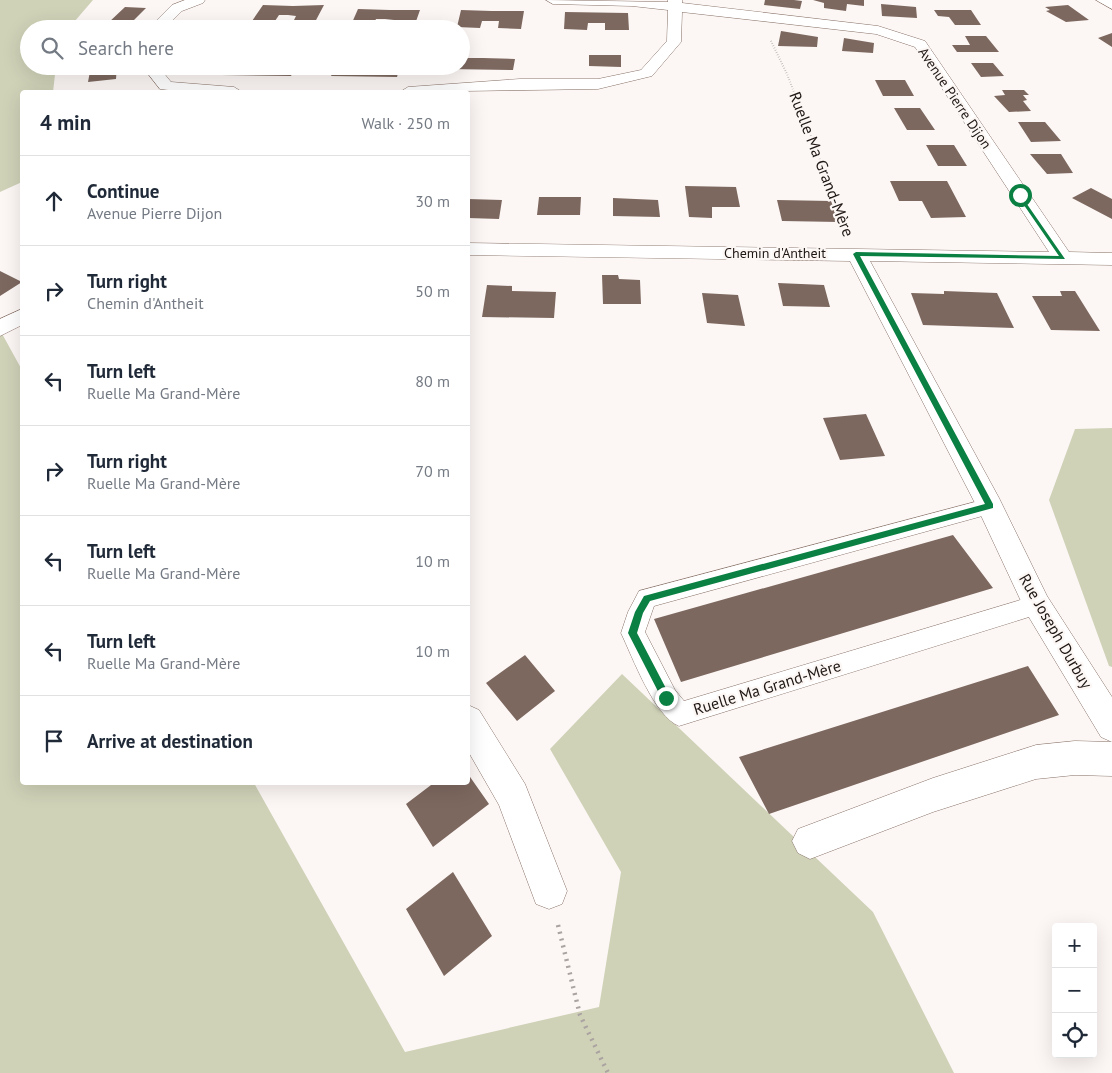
<!DOCTYPE html>
<meta charset="utf-8">
<style>
:root{--surface:#fff;--page:#f2f2f3;--text:#1f2937;--muted:#747a83;--line:#e0e1e3}
body{margin:0;font-family:"PT Sans",sans-serif;background:var(--page);color:var(--text)}
.controls{position:absolute;right:15px;bottom:15px;display:grid;overflow:hidden;border-radius:5px;box-shadow:0 5px 20px #0002}
.controls button{width:45px;height:45px;display:grid;place-items:center;padding:0;border:0;border-bottom:1px solid var(--line);background:var(--surface);color:var(--text);font:25px sans-serif}
.stop{position:absolute;width:15px;height:15px;margin:-11px;border:4px solid #0b8043;border-radius:50%;background:#fff}
.stop.end{background:#0b8043;border-color:#fff;box-shadow:0 1px 5px #0008}
.list{margin:0;padding:0;list-style:none}
h2{display:flex;justify-content:space-between;align-items:center;height:65px;margin:0;padding:0 20px;font-size:21px}
h2 small{font-size:16px;font-weight:400;color:var(--muted)}
.list li{display:grid;grid-template-columns:32px 1fr auto;gap:15px;align-items:center;box-sizing:border-box;height:90px;padding:0 20px;border-top:1px solid var(--line)}
.list b{display:block;font-size:19px;white-space:nowrap}
.list p{margin:0;font-size:16px;white-space:nowrap;color:var(--muted)}
.list em{font-size:16px;font-style:normal;color:var(--muted)}
.icon{flex:none;width:28px;height:28px;fill:none;stroke:currentColor;stroke-width:2;stroke-linecap:round;stroke-linejoin:round}
.map{position:relative;flex:none;width:1112px;height:1073px;overflow:hidden}
.search{position:absolute;background:var(--surface);box-shadow:0 5px 20px #0002;left:20px;top:20px;width:450px;height:55px;display:flex;align-items:center;gap:12px;box-sizing:border-box;padding:0 18px;border-radius:28px;color:var(--muted);font-size:19px}
.panel{position:absolute;background:var(--surface);box-shadow:0 5px 20px #0002;left:20px;top:90px;width:450px;height:695px;border-radius:5px}
.map>svg:first-child{display:block}
</style>
<div class="map">
<svg width="1112" height="1073" viewBox="0 0 1112 1073">
<rect width="100%" height="100%" fill="#fcf7f5"/>
<!-- green -->
<path fill="#cfd2b7" d="M0,0h93l-25,29h-39v37h27l-3,26h-31v90l-22,10z
M0,330l22,40v412l232,1 151,269 194,-45 22,-135 -71,-123 72,-75 251,238 81,161h-954z
M1112,428v239l-3,-1 -60,-166 26,-71z"/>
<!-- building -->
<path fill="#7d685f" d="M765,0h29l8,1 -2,8 -36,-4z
M813,0h51v6l-17,-2 -1,7 -22,-3v-5z
M881,4l35,3 1,11 -35,-2z
M263,5l30,1 31,-1 -9,17h-22l3,-6 -8,-1h-9l-4,6h-23z
M1068,5l21,15 -23,2 -20,-11 4,-1 -5,-3z
M125,7l21,1 -17,17 -22,-1z
M358,9l32,1h30l-6,17 -22,-1 2,-6 -9,-1h-9l-3,7 -22,-1z
M461,10l31,1h32l-3,18 -23,-1 1,-7h-17l-2,7 -23,-1z
M934,10h37l10,15h-26l-6,-8 -11,-1z
M565,12l63,1 1,17h-24v-7h-17l-1,7 -23,-1z
M213,25l-1,4h-24v-2z
M781,31l37,6 -1,10 -39,-1z
M1112,33v14l-14,-9z
M965,36h21l13,16h-42l-5,-7h18z
M844,38l30,5 -1,10 -31,-2z
M589,55h32v12l-32,-1z
M461,58h22l32,1 -2,11 -65,-1 1,-3h12z
M971,63h22l11,13 -23,1z
M91,66h26l-1,13 -28,3z
M227,66h69l-5,10 -70,-1z
M336,66h64l-3,11 -66,-1z
M875,80h30l9,16h-31z
M1002,90h22l5,5h-6l4,5 -4,1 8,10 -22,1 -15,-16 11,-1z
M894,108h26l15,22h-28z
M1018,122h27l16,19 -30,1z
M926,145h28l13,21h-29z
M1030,154h31l12,19 -26,1z
M890,181h57l19,36 -35,1 -9,-17h-23z
M685,186l51,1 4,20h-28v11l-23,-1z
M1091,188l21,11v20l-40,-21z
M539,197h42l-1,18h-43z
M613,198l45,2 2,17 -47,-1z
M468,199l34,1 -3,19 -31,-1z
M777,200l54,1 8,21 -57,-1z
M0,271l22,11 -22,14z
M602,275h16l1,4 21,1 1,24h-38z
M778,283l46,2 6,22 -47,-1z
M487,285l25,1v5l44,1 -2,26 -72,-1z
M944,291l53,2 17,35 -91,-3 -12,-32 33,1z
M1060,291h15l25,40 -49,-1 -19,-34h30z
M702,293l36,2 7,31 -38,-3z
M866,414l19,42 -45,4 -17,-42z
M953,535l40,53 -312,94 -27,-63z
M525,655l30,36 -38,30 -31,-38z
M1028,666l31,49 -290,99 -30,-57z
M468,774l21,30 -56,43 -27,-43 29,-22h33z
M453,872l39,64 -48,40 -38,-67z"/>
<g fill="none" stroke-linecap="round" stroke-linejoin="round">
<defs>
<path id="lane" d="M990,498l7,2 3,6 -3,6 -343,94 -9,26 30,58 9,11 353,-106 8,3 3,7 -3,7 -366,114c-25,-10 -46,-68 -58,-93l7,-21 11,-21z"/>
<path id="street" d="M185,0h20l-2,3 -21,8 -18,18h-16l24,-24z
M546,0l122,2v-2h14v3l196,23 47,15 144,211 43,1v12l-242,-4 129,237 48,98 65,101v45l-11,-5 -74,-123 -50,-107 -127,-246 -382,-6v-12l581,9 -134,-205 -39,-13 -194,-22 -1,30 -29,34 -54,13 -198,3 8,-5 112,-8h78l43,-9 26,-29 1,-31 -36,-4 -79,-2z
M1096,0h16v9z
M142,66h16l13,16 63,5 8,5h-57l-25,-3z
M22,309v16l-22,11v-17z
M468,705l11,5 46,74 42,107 -5,13 -13,5 -13,-5 -37,-99 -31,-54z
M1075,741l37,1v34l-37,-1 -39,4 -103,33 -123,47 -12,-6 -6,-12 6,-12 135,-51 103,-33z"/>
</defs>
<!-- lane casing -->
<use href="#lane" stroke="#887268" stroke-width="1"/>
<!-- street casing -->
<use href="#street" stroke="#887268" stroke-width="1"/>
<!-- path-far2 -->
<path stroke="#aaa3a1" stroke-width="2" stroke-dasharray="0.5 2" stroke-linecap="butt" d="M771,41l16,33 37,96"/>
<!-- path-far1 -->
<path stroke="#aaa3a1" stroke-width="2.5" stroke-dasharray="1 3" stroke-linecap="butt" d="M824,169l23,61"/>
<!-- path -->
<path stroke="#aaa3a1" stroke-width="4.5" stroke-dasharray="2 5" stroke-linecap="butt" d="M558,925l22,90 28,58"/>
<!-- lane -->
<use href="#lane" fill="#fff" fill-rule="evenodd"/>
<!-- street -->
<use href="#street" fill="#fff" fill-rule="evenodd"/>
</g>
<!-- route -->
<path fill="#0b8043" d="M1020,194l45,65 -205,-3 133,248v4l-343,93 -7,12 -6,20 34,65 -2,3h-6l-35,-68 7,-21 9,-16 341,-92 -132,-250 3,-2 203,4 -42,-61z"/>
<g text-anchor="middle" stroke-width="4.5" stroke-linejoin="round" paint-order="stroke">
<!-- far-street labels -->
<g font-size="14" fill="#1f1713" stroke="#fcf7f5">
<text transform="translate(955 98) rotate(56)" y="5">Avenue Pierre Dijon</text>
<text x="775" y="258">Chemin d'Antheit</text>
</g>
<!-- street labels -->
<g font-size="16" fill="#1f1713" stroke="#fcf7f5">
<text transform="translate(822 164) rotate(69)" y="6">Ruelle Ma Grand-Mère</text>
<text transform="translate(1056 631) rotate(60)" y="6">Rue Joseph Durbuy</text>
<text transform="translate(767 687) rotate(-17)" y="6">Ruelle Ma Grand-Mère</text>
</g>
</g>
</svg>
<div class="controls">
<button>+</button>
<button>−</button>
<button><svg class="icon" aria-label="locate" viewBox="0 0 24 24"><circle cx="12" cy="12" r="6"/><path d="M12 2v4M12 18v4M2 12h4M18 12h4"/></svg></button>
</div>
<div class="stop" style="left:1020px;top:195px"></div>
<div class="stop end" style="left:666px;top:698px"></div>
<div class="search"><svg class="icon" aria-label="search" viewBox="0 0 24 24"><circle cx="10" cy="10" r="6"/><path d="M15 15l6 6"/></svg>Search here</div>
<section class="panel">
<h2>4 min<small>Walk · 250 m</small></h2>
<ul class="list">
<li><svg class="icon" aria-label="ahead" viewBox="0 0 24 24"><path d="M12 20V5M6 11l6-6 6 6"/></svg><div><b>Continue</b><p>Avenue Pierre Dijon</p></div><em>30 m</em></li>
<li><svg class="icon" aria-label="right" viewBox="0 0 24 24"><path d="M7 20v-9h11M14 6l5 5-5 5"/></svg><div><b>Turn right</b><p>Chemin d'Antheit</p></div><em>50 m</em></li>
<li><svg class="icon" aria-label="left" viewBox="0 0 24 24"><path d="M17 20v-9H6M10 6l-5 5 5 5"/></svg><div><b>Turn left</b><p>Ruelle Ma Grand-Mère</p></div><em>80 m</em></li>
<li><svg class="icon" aria-label="right" viewBox="0 0 24 24"><path d="M7 20v-9h11M14 6l5 5-5 5"/></svg><div><b>Turn right</b><p>Ruelle Ma Grand-Mère</p></div><em>70 m</em></li>
<li><svg class="icon" aria-label="left" viewBox="0 0 24 24"><path d="M17 20v-9H6M10 6l-5 5 5 5"/></svg><div><b>Turn left</b><p>Ruelle Ma Grand-Mère</p></div><em>10 m</em></li>
<li><svg class="icon" aria-label="left" viewBox="0 0 24 24"><path d="M17 20v-9H6M10 6l-5 5 5 5"/></svg><div><b>Turn left</b><p>Ruelle Ma Grand-Mère</p></div><em>10 m</em></li>
<li><svg class="icon" aria-label="arrive" viewBox="0 0 24 24"><path d="M6 21V4h12l-3 4 3 4H6"/></svg><div><b>Arrive at destination</b></div></li>
</ul>
</section>
</div>
